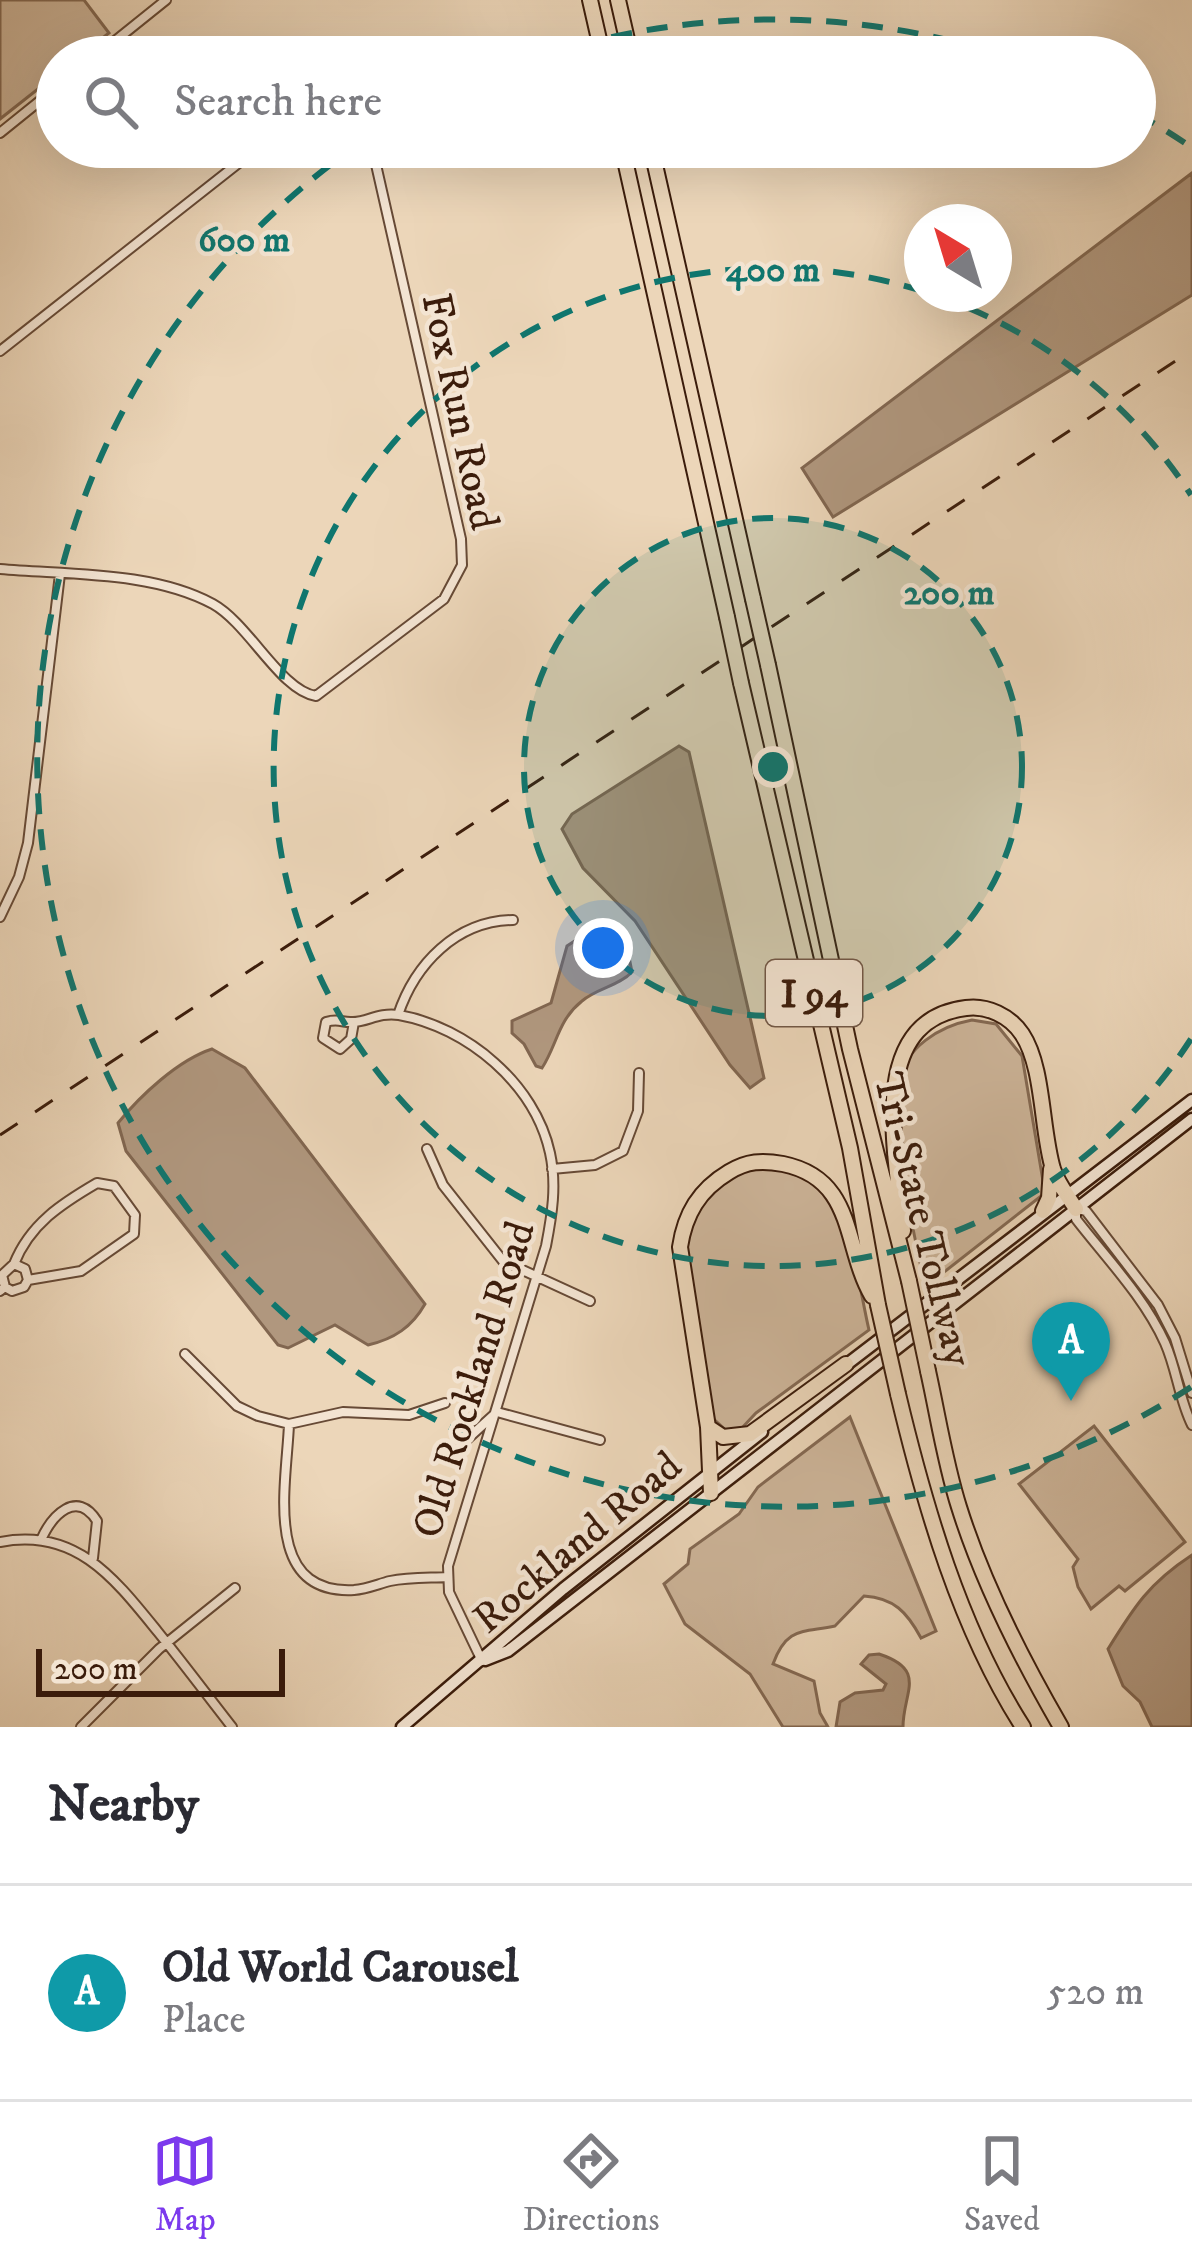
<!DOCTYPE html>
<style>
:root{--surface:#fff;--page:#f7f7f7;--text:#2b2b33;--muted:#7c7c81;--line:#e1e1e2;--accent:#7c3aed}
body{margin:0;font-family:"IM FELL DW Pica",serif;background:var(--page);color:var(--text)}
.compass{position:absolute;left:904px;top:204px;width:108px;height:108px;border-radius:50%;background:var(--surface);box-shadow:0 12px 48px #0002;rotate:322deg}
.scale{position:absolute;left:36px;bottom:30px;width:249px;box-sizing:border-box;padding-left:12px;border:6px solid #3b1c0b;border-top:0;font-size:33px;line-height:42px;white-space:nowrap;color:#3b1c0b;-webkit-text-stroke:9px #f3e4d2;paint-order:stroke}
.you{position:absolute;left:603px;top:948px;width:42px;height:42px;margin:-30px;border:9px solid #fff;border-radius:50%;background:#1a73e8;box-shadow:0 0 0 18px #1a73e833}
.badge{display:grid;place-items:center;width:78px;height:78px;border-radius:50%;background:var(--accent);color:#fff;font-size:39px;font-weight:700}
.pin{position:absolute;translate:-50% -99px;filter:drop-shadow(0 3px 6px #0008)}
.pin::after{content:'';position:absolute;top:63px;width:42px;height:36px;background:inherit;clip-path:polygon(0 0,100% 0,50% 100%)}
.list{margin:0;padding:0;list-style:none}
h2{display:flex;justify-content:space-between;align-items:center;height:156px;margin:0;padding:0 48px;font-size:51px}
h2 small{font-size:39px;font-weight:400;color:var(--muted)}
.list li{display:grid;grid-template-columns:78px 1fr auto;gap:36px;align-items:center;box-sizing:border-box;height:216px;padding:0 48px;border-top:3px solid var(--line)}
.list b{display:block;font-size:45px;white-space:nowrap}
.list p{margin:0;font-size:39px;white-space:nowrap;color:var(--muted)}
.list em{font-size:39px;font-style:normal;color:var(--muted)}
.icon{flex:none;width:66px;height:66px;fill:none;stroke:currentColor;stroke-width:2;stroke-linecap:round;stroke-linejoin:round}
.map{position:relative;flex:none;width:1192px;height:1727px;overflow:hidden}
.search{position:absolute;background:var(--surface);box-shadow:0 12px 48px #0002;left:36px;right:36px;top:36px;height:132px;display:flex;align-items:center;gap:30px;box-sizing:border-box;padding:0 42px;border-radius:66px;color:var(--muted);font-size:45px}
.sheet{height:372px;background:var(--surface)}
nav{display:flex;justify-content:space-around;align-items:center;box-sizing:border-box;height:168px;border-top:3px solid var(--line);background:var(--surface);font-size:33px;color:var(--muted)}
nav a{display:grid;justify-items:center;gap:6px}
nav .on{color:var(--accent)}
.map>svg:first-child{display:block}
</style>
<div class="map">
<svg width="1192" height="1727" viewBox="0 0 1192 1727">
<rect width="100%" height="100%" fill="#ecd6b9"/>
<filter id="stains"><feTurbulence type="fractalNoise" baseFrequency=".00167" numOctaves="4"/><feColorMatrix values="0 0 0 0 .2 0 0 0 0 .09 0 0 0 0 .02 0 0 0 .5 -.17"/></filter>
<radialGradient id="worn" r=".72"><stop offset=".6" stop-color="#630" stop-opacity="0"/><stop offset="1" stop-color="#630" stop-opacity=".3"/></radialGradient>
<!-- green -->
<path fill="#ceb69b" stroke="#846953" stroke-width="3" d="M0,0h84l25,33 -31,24h-21v17l-57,45z
M972,1020l24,4 26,32 23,137 -120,94c-10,-52 -36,-155 -26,-205 6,-35 41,-56 73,-62z
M758,1161c17,6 40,9 54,20 40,31 46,102 57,149l-113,83 -15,16 -12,4 -23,-21 -23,-167 23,-52z
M850,1417l86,214 -15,7c-14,-26 -27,-40 -57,-42l-29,30c-32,7 -48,0 -62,38l41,17 6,32 8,14h-45l-33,-53 -65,-50 -21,-40 24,-20 2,-15 49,-35 19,-27z
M1094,1426l91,116 -60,49 -6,-5 -28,23 -13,-22 -5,-20 5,-8 -59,-75z"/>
<!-- water -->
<path fill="#b0977e" stroke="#816650" stroke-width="3" d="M1192,173v122l-359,222 -31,-49z
M679,746l10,6 75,326 -14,10 -20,-23 -95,-144 -52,-53 -21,-39 10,-15z
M603,931l26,26 3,15c-13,14 -35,16 -50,29 -24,19 -25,44 -40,67l-6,-2 -12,-22 -12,-11v-12l39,-18 16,-57 17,-11z
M212,1049l33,19 180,236c-13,23 -31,35 -57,41l-33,-20 -47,23 -10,-3 -152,-194 -8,-28c22,-27 60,-63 94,-74z
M1192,1555v172h-40l-12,-25 -17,-16 -15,-37c26,-42 41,-66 84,-94z
M879,1654c49,16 24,38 24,73h-67l4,-25 15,-9 28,-3 3,-6 -25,-20 8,-9z"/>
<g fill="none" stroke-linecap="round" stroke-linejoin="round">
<defs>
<path id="minor" d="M95,57l71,-57
M0,133l57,-46
M0,351l259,-204
M0,569c68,6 152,2 213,35 36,20 68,87 103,92l128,-97 18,-34 -1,-26 -89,-392
M0,917l19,-40 9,-34 32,-269
M398,1015c17,-51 58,-94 115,-95
M354,1022l-3,17 -11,10 -17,-11 3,-16c13,-4 16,1 27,0 15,0 25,-10 46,-7 68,12 136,69 151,138 7,32 2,62 -4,93l-98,320 1,26 33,69
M427,1149l16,36 60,76 87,40
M552,1169l43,-4 28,-14 15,-40 1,-38
M1078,1209l8,2 72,94 17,33 17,55
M1076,1210v9c31,40 68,78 89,124 12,27 14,56 27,82
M14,1264c16,-40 47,-60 83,-81l17,3 21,29 -1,19 -53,37 -53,9
M0,1291l5,-4 7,4 12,-4 4,-7 -3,-11 -11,-5 -12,11 3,12
M185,1354l52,52 21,10 31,8 54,-12 66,3 36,-12
M289,1424c-2,58 -28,171 65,166 13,-1 24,-6 36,-9 19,-4 39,-3 57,-4
M464,1442l33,-30 103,28
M41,1540c11,-25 36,-51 56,-19l-4,37
M0,1542c76,-15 115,37 158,90 25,31 49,63 74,95
M81,1727l78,-78 76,-61"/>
<path id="secondary" d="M842,1368l350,-268
M485,1660l23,-9 684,-532
M402,1727l161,-138 199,-157"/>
<path id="motorway" d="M590,0l13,57
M618,0l13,57
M622,147l105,470
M651,147l102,452
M768,665l82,384 59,232
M741,683l109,465 28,157
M1043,1211l6,-13 2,-29
M903,1231c-4,-69 -41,-210 63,-223 21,-3 44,8 56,26 22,33 19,95 31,135 5,15 15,27 23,40
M928,1371c10,45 17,92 31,136 24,77 62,151 102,220
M898,1394c27,113 62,235 125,333
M708,1427l15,10 27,-3 96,-70
M711,1493l-3,-66 -28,-180c5,-33 19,-57 49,-75 18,-11 33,-12 54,-8 73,15 60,82 89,132"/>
</defs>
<!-- minor casing -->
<use href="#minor" stroke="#674a36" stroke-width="12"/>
<!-- secondary casing -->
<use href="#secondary" stroke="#3b1c0b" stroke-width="15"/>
<!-- motorway casing -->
<use href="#motorway" stroke="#3b1c0b" stroke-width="18"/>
<!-- minor -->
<use href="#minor" stroke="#f3e4d2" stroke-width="8"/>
<!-- secondary -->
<use href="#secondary" stroke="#f3e4d2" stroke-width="10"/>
<!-- motorway -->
<use href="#motorway" stroke="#ecd6b9" stroke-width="14"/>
<!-- rail -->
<path stroke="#3b1c0b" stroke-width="3" stroke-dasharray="21 21" stroke-linecap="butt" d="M0,1135l1192,-785"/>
<defs>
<path id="motorway-bridge" d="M753,599l15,66
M727,617l14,66
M909,1281l19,90
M878,1305l20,89"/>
</defs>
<!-- motorway-bridge casing -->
<use href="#motorway-bridge" stroke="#3b1c0b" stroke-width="18" stroke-linecap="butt"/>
<!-- motorway-bridge -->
<use href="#motorway-bridge" stroke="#ecd6b9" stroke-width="14"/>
</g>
<!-- distance rings -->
<circle cx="773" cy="767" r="249" fill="#0f766e" fill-opacity=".12"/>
<g fill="none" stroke="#0f766e" stroke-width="6" stroke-dasharray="21 15">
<circle cx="773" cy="767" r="249"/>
<path d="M1191 1039A499 499 0 1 1 919 290M935 295A499 499 0 0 1 1191 495"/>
<path d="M1191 1387A748 748 0 0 1 349 151M542 56A748 748 0 0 1 1004 56M1136 113A748 748 0 0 1 1191 147"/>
</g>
<g text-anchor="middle" stroke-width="9" stroke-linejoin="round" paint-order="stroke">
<!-- shield labels -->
<rect fill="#f3e4d2" stroke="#725847" stroke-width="3" x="766" y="960" width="96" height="66" rx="9"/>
<g font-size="39" font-weight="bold" fill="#3b1c0b">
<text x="814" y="1007">I 94</text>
</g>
<!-- street labels -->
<g font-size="42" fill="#3b1c0b" stroke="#f3e4d2">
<text transform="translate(462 411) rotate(78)" y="15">Fox Run Road</text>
<text transform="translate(925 1219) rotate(76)" y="15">Tri-State Tollway</text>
<text transform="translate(472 1379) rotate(-73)" y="15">Old Rockland Road</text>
<text transform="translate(576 1541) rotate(-40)" y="15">Rockland Road</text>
</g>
</g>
<circle cx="773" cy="767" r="18" fill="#0f766e" stroke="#f3e4d2" stroke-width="6"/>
<g font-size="36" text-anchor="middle" font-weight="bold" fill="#0f766e" stroke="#f3e4d2" stroke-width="9" stroke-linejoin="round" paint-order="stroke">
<text x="244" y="251">600 m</text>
<text x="773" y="281">400 m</text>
<text x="949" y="604">200 m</text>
</g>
<rect width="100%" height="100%" filter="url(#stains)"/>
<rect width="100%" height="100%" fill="url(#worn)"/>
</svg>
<svg class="compass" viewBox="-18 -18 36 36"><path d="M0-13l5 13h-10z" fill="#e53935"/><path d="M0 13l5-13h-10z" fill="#7c7c81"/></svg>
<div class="scale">200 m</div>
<div class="you"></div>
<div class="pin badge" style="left:1071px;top:1401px;background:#0f9aa8">A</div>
<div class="search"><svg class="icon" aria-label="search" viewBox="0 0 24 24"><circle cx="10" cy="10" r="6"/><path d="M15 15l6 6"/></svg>Search here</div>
</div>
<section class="sheet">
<h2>Nearby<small></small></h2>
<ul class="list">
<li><span class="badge" style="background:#0f9aa8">A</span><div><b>Old World Carousel</b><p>Place</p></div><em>520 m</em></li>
</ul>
</section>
<nav>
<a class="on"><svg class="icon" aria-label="map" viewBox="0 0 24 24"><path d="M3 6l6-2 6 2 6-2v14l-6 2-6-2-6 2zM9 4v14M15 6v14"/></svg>Map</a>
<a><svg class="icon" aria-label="directions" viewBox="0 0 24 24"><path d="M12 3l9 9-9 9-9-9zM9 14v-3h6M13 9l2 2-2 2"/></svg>Directions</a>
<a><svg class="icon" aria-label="saved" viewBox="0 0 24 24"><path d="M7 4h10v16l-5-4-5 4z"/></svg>Saved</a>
</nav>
